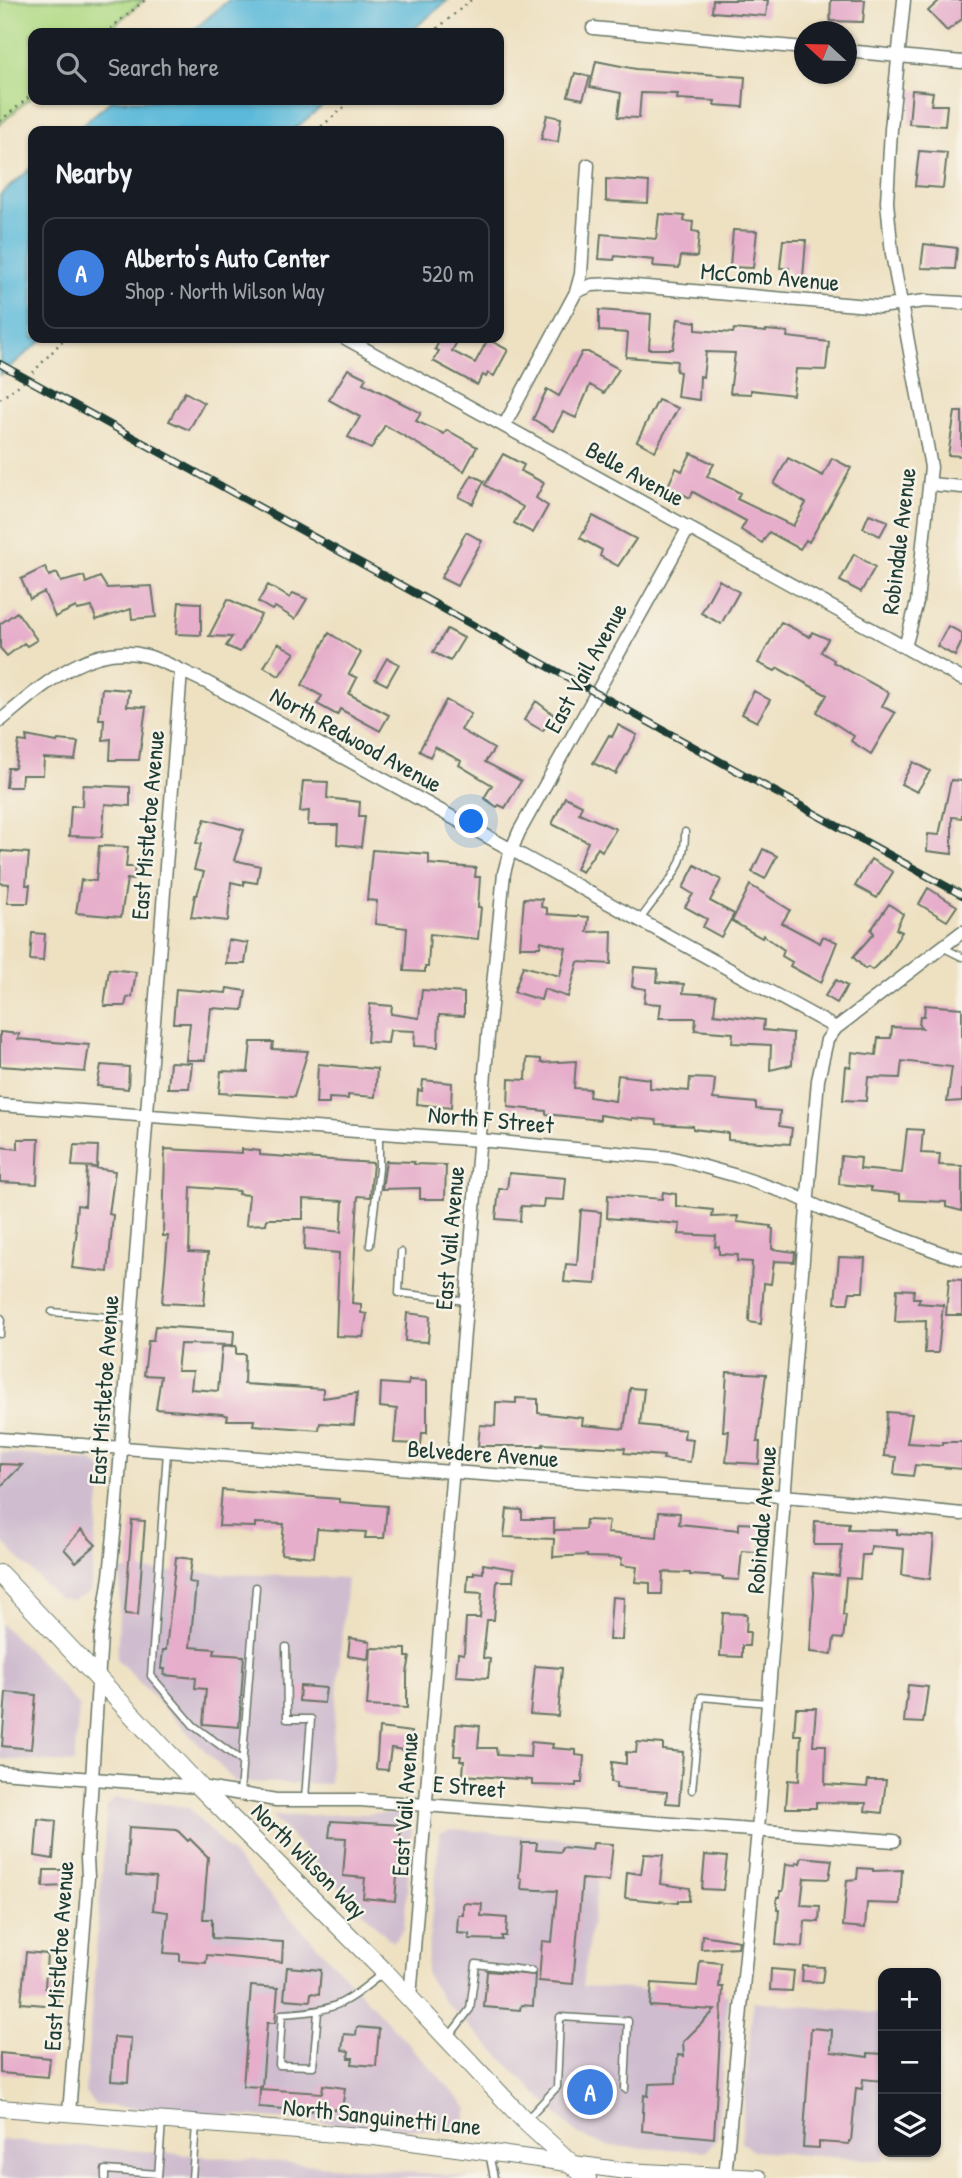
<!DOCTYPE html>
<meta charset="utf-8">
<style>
:root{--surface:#171b24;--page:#20242c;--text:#f1f3f6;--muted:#9ea1a6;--line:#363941;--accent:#1f6fb2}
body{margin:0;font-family:"Patrick Hand",sans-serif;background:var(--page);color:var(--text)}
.controls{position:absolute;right:21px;bottom:21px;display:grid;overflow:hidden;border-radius:14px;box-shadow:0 2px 5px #0004}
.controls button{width:63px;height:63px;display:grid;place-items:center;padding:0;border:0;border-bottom:2px solid var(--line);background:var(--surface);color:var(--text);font:35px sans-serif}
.compass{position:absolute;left:794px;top:21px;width:63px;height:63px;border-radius:50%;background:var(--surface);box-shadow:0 2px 5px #0004;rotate:292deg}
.you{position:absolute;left:472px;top:822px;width:24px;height:24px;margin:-18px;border:5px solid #fff;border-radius:50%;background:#1a73e8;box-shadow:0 0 0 10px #1a73e833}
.badge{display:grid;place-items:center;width:46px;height:46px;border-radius:50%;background:var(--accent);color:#fff;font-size:23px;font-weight:700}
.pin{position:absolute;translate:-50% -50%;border:4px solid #fff;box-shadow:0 2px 7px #0006}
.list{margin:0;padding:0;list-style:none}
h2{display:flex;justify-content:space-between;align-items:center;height:91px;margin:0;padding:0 28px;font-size:30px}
h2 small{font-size:23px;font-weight:400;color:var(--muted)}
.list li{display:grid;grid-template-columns:46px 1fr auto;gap:21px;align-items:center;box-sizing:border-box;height:112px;margin:0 14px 14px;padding:0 14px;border:2px solid var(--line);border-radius:14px}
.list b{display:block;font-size:26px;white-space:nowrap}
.list p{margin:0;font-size:23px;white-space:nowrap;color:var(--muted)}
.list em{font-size:23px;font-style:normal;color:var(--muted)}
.icon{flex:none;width:38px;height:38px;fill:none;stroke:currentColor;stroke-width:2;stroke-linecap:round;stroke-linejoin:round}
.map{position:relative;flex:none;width:962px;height:2178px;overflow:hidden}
.search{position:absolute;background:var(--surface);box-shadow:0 2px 5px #0004;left:28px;top:28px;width:476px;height:77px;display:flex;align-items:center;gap:18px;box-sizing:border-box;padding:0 24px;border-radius:14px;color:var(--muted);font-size:26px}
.panel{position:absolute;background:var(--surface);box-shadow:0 2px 5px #0004;left:28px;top:126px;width:476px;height:217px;border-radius:14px}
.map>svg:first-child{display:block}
</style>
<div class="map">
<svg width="962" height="2178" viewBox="0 0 962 2178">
<rect width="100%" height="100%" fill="#f7f3e8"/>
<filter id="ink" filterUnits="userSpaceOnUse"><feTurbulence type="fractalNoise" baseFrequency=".0143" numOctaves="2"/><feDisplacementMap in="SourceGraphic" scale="14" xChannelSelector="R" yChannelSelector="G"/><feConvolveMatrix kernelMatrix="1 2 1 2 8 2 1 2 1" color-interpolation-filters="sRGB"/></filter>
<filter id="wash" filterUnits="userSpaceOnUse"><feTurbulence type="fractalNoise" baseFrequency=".00686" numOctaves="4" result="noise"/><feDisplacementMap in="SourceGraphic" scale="28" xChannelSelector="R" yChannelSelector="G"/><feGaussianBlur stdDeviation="1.57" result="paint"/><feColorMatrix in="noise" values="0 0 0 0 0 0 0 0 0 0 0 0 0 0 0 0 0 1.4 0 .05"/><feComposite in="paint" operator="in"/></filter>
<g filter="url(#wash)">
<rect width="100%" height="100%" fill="#eee1c2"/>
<!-- industrial -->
<path fill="#cfbdcf" d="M0,1453l92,8 11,9 -13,122 -18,9 -14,-3 -58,-59z
M121,1570l226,8 -18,206 -94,-2 -118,-123z
M0,1623l38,37 41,46 -5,57 -74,-4z
M115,1798l73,9 280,301 -6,25 -367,-28 -10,-12 22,-287z
M403,1813l9,12 -8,104 -12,13 -120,-126z
M451,1829l153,13 -22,144 146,9 -11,144 -10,12 -100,-5 -30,-12 -134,-134 -17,-26 14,-141z
M753,2001l130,13 2,147 -133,-10 -11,-10z
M0,2140l484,38h-484z"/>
<!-- green -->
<path fill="#b0da85" stroke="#688c5c" stroke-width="2" d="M0,0h144l-39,33h-72v62l-33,29z"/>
<!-- water -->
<path fill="#5bb9d9" stroke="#3d7b86" stroke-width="2" d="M229,0h219l-39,33h-219z
M112,100h218l-38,31h-217z
M33,167v171h12l-45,37v-180z"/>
<g id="blocks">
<!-- building -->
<path fill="#e6aecb" d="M713,0h55l-2,16 -54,-4z
M831,0h34l-2,22 -33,-1z
M940,0h22v19l-15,12 -19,-20z
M596,61l40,8 109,8 -2,30 -29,-2 1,-4 -38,-2 1,-5 -37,-1 -2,25 -21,-1 3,-24 -31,-6z
M575,73l15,4 -7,22 -15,-3z
M912,90l21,2 -2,13h16l-2,21 -36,-2z
M547,115l14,3 -3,24 -17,-3z
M919,151l28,2 -4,35 -28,-2z
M606,179l43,3 -1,21 -42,-2z
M659,214l26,2 -1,5 9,1 -1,9 7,1 -2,25 -16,-1 -2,12 -26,-2 1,-6 -39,-4 -1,4 -15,-1 2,-25 55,5z
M733,230l24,1 -4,37 -23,-1z
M783,240h23l-3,38h-14v-10h-9z
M924,244l33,4 -2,21 -34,-1z
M599,310l52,4 -2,35h24l5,-30 18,3v8l37,3 1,-4 32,3v-2l22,2 -1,5 42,5 -3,28 -30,-1 -3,26 -42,-5v4l-21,-1 5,-40 -29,-1 -3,25 -3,-1 -1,24 -22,-3 3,-25 -4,-1 1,-10 -51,-4 2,-24 -29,-2z
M441,338h18l-7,13 23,12 13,-24 20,11 -14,26 -6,-3 -2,4 -3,-2 -6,10 -44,-24 6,-10 -4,-2z
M582,352h6l31,17 -15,24 -14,-8 -14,33 -13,-6 -10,19 -20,-12 14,-30 12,7z
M348,369l18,9 -3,5 58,30 -5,8 28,13 3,-4 30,17 -13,24 -79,-46 -14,24 -23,-12 12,-20 -31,-17z
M185,392l19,11 -15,27 -20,-9z
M658,400l20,8 -23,43 -18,-10z
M955,412h7v44l-14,-1z
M691,453l23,11 -7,12 33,17 -3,6 56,27 13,-23 -32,-19 14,-26 35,18 9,-18 19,10 -42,74 -3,-2 -6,9 -31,-17 -7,11 -21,-13 5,-9 -53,-29 -3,6 -22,-12 8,-18 6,3z
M503,454l21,11 -3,6 23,12 -8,15 12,8 -15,27 -19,-10 9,-16 -38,-22z
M472,475l12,6 -11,23 -14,-7z
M869,514l19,7 -8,15 -17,-8z
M593,516l43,23 -18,27 -18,-10 2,-6 -22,-12z
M466,532l16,9 -25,45 -16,-8z
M854,554l21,13 -14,25 -21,-11z
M45,567l4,9 8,-3 4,9 23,-6 2,7 14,-6 7,11 45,-2 4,31 -24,2 -1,-10 -35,11 -4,-13 -15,3 -1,-3 -21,10 -11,-25 -14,7 -9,-20z
M719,580l20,12 -18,32 -20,-11z
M268,585l22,13 3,-5 14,6 -12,20 -20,-12 -3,3 -14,-8z
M228,599l33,16 -21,37 -14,-6 6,-9 -23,-1z
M179,602l22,1v32l-25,-1z
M17,612l20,28 -10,6 -3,-3 -17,13 -7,-8v-24z
M781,622l29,15 2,-5 16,7 -7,13 13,8 -1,2 56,31 -7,13 13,7 -24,41 -20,-13 3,-5 -37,-24 10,-17 -49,-27 -3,3 -17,-8z
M948,626l14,7v8l-7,15 -18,-10z
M447,629l17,9 -14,23 -17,-9z
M329,633l32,20 -12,21 8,4 -8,16 40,21 -9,16 -40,-22 -3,6 -20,-11 5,-8 -20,-11z
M278,643l17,10 -16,23 -15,-9z
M387,658l12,6 -12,21 -12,-6z
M102,688l27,2 -2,16 19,1 -7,53h-29l1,-21 -8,1 1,-21h-5z
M754,691l16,9 -13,22 -15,-8z
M446,700l25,14 -10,16 33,19 -9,13 36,19 -16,27 -6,-3 -2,2 -13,-9 8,-13 -33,-20 2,-4 -26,-14 -5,10 -11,-6z
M536,701l17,13 -10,17 -19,-11z
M618,725l19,10 -21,39 -23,-11 16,-28 3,2z
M26,736l31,6 1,-2 20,2 -3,18 -31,-2 -1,17h-21l-1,12h-15l2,-19h7l4,-27 8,1z
M913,762l17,9 -13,21 -16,-8z
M951,780l11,1v37l-10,-1v37l-25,-3 1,-17 11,1z
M303,781l25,1 -1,16 33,4 -1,14h6l-4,31 -24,-3 1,-19h-30l1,-14 -9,1z
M83,785l47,2v19l-25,-2 -3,33 -33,-1 2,-30h11z
M565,797l17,8 -3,8 37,16 -14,22 -4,-3 -16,24 -6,-3 12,-27 -36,-18z
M205,819l39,11 -10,30 26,6 -3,17 -13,-2v4l-13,-3 -3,39 -37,-4 4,-22h2l7,-23 -10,-2 7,-26 -5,-1z
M99,846l29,1 -2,20h9l-2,13 -6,-1 -6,38 -45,-4 5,-33 15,1z
M763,849l14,7 -12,23 -13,-7z
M372,850l57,4v10l47,4 -1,9h5l-2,30h3l-3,32 -48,-5 -2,33h-3v5l-21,-1 3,-43 -32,-4 2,-23 -10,-1z
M1,851l28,2 -3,32h4l-2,18h-21l2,-19 -9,-1z
M871,859l22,13 -16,26 -22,-12z
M695,865l26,15 -11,21 24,13 -13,23 -18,-10 4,-8 -22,-12 8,-13 -10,-6z
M750,885l40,25 -8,13 38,20 3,-7 14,6 -16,41 -31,-17 2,-4 -10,-6 2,-6 -21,-15 -1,3 -30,-17z
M928,888l29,18 -10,15 -28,-17z
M524,898l18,1 -1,8 6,1v6l42,3 -2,15 25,-1 -1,33 -33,-2 -10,35 -24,-8 -3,11 -27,-8 9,-26 37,10 6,-28 -25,-7 -1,6h-20z
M889,904l14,10 -7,15 6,3 -15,23 -15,15 -4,-3 -3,2 -12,-12 21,-24 -3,-3z
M32,933l13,1 -2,27 -13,-1z
M228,940l20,3 -3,21h-19z
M634,967l24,2 -1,13 27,2 -1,9 33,2 -2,19 50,6 -1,10 30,3 -1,32 -22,5 1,-25 -39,-2 1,-10 -38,-3 1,-12h-37l2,-14 -17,-1 2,-14 -14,-2z
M109,969l27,3 -4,25 -5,1 -2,8h-21z
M836,980l11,6 -10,17 -12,-7z
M227,988l19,3 -3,19 -32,-2 -6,52h-19l4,-37h-17l3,-34 50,4z
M422,990l42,3v23l-25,-1 -1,32 -24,-1 1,-15 -25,-1 -2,13 -21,-1 3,-38 22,2 -1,8 28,4z
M925,1005l37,3v93l-15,1 5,-35 -50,-6 -2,17 -32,-1 -2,24 -23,-1 3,-34 5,1 1,-15 24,3 2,-17h13l1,-11 30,1 -3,-3 1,-9h4z
M0,1032l19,2 -1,5 71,6 -4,27 -85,-6z
M251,1042h22l-1,7 36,2 -14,46 -75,-4 2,-22 27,1z
M527,1058l14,1v4l35,-2 -2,27 16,1 -1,8 26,4 3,-26 32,4v9l39,3 1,-13 25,1 -2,20 43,4v6l24,2 -1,15 13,2 -2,16 -62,-4v-7l-35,-4v-3l-36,-2 -1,-4 -24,-2v2l-32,-5v5l-54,-6v-3l-38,-4 1,-28 17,1z
M170,1062l22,1 -3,25h-21z
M318,1064l59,5 -2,28 -27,-2v4l-19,-1v6h-13z
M101,1065l28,2 -1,22 -31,-3z
M423,1080l29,3 -1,25 -34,-4 1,-14 4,1z
M907,1129l16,1 -2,23 19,1 -1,11 23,1v45l-16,-4v-5l-46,-2v-6l-29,-3v-4l-32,-3 2,-28 20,2 -1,11 42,4z
M18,1139h21l-2,45 -37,-2v-35l18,2z
M74,1145l24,1 -1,21 -25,-1z
M165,1149l77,4v-4l18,2v4l113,8 -3,34 -12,-1 -6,107 9,1v9l6,1 -4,23 -27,-1 3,-83 -35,-3 1,-22 36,4 2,-31 -40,-2v20h-36l-1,5 -20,1 3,-30 -11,-1 1,-3 -48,-4 -2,65 19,1 -4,52 -42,-2 6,-67h-5z
M386,1161l28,1v2l32,1 -1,34h-25v-11l-38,1z
M87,1167l28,4 -6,43 4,1 -5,57 -36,-4 5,-38h-2l2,-25 8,1z
M509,1173l57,5 -2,22 -20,-1 -1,8 -22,-1 -1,15 -24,-2 3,-30h8z
M663,1192l13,2v12l37,4 -1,7 26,-1 -1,6 34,4 -1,2 3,1 -1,20 23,3 -1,10 -20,-1 -3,23 -7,-1 -3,41 -12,-2 3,-60 -15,-1 1,-6 -19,-1v-8l-4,1 1,-11 -37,-2 1,-10 -73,-6 1,-23 54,4z
M581,1210l20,2 -5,72 -32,-2 2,-18 11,1z
M839,1257l26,1 -2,34h-13l-2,11h-13z
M949,1279l13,1v35h-16z
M897,1289l17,1 -1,8h7l-2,5 25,2 -5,48h-13l1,-32 -31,1z
M407,1313l23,3 -2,26 -23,-1z
M155,1326l79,5 -1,14 -53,-1 -3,27h16l-2,18 27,2 4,-44 14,-1v8h9l-1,30 79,5v9l34,-5 -3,32 -34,-2 -1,7 -66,-5 1,-5h-27l1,-4 -6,-2 -66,-5 5,-33 -17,-1 4,-34h5z
M727,1372l39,2 -9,68h3l-1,22 -33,-2 3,-31h-6z
M409,1380l18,1v52h-5l-1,11 -27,-1 3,-34 -17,-2 1,-24 27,2z
M630,1388l14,1 -4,36 45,5 -1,8 9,1 -3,23 -27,-3 1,-3 -40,-3 1,-5 -82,-4v2h-65l2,-21 15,1 1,-24 20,1v-5l22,1v14l45,5 -1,7 42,4z
M887,1412l25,2 -5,29 35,2v-3h20v27l-47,-4 -2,11 -19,-2 2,-17 -12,-1z
M0,1464l22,1 -22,22z
M222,1490l117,9v3l48,4 -3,32h-19l1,-6 -49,-3 -3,28 -33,-3 3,-30 -29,-1v4l-36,-1z
M507,1509l15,1v9h32v15l1,-4 30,-1 1,-9 23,1 -2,12 50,4 2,-25 21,1 -1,11 60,6v-7l21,1 -4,28 -14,-1 -3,29 -16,-1v-2l-33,-2v-2l-27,-1 -1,22h-12v-11l-15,-1 2,-15 -16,-2 1,-7 -35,-1v-2l-34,2 1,-18 -50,-2z
M132,1520l13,1 -7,94 -13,-1z
M815,1521l34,2 -1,6 49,1v4l37,2 -4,43 -28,-4 2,-26 -33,-3 -1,9h-8l-2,24 -14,-1 -3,37h3l-3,24 -9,-1 -2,16 -22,-2 4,-59 -1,-20 26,3 3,-31h-28z
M81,1530l15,15 -20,17 -12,-13z
M176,1557l16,2 -3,23 7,1 -6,64 25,2 -1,5 30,2 -5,71 -36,-3 3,-35 -11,-1 1,-10 -32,-3 1,-6h-4l2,-19h3z
M483,1564l31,5 -1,12h-16l-3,39h-7l-4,38 7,1 -2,19 -32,-2 2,-23 6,1 2,-36h14l2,-25 -15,-1 1,-17h6v-3l9,1z
M612,1597l12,1 -2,42h-13z
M723,1613l24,1 -1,18h4l-1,14h-7v11l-22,-1z
M350,1638l20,3 -2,18 -20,-3z
M371,1648l35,1v8h4l-3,16v35l-40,-2z
M535,1666l27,2 -4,48 -28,-2z
M908,1685l20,2 -5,36 -19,-1z
M300,1686l26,2 -2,15 -25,-2z
M6,1692l30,3 -5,54 -29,-3z
M796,1708h20l-3,37h13l-1,39 42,3 1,-7h18l-4,33 -17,-2 1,-8 -50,-1v6h-30l2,-28 11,1 2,-46h-7z
M456,1724l24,2 -2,22h18l1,7 33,2 1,-15 22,2 -1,4 24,2v5l8,1 -2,27h-6v3l-44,-1v-5l-69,-5 1,-14h-4l1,-5h-7z
M379,1728l33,4 -2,19 -19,-3 -3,22 -12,-1z
M637,1742l26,2v6l20,2 -4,52 -13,-1 1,-11 -51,-4v-5l-5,-1 1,-20 14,2v-12l10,1z
M38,1819l18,2 -3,38 -18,-3z
M331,1821l70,4 -6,76 -32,-3 2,-20 -22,-2 3,-38 -17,-1z
M129,1827l48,3 11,11 2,-2 18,18 -5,62h9v19l71,4 -1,20 -75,-7 -1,8 -26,-2v-7l-16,-1 4,-41 -15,-2 3,-33 -30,-2z
M522,1843h15l-1,7 25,2 1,-5 30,3 1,-7 20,1 -4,37 -27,-2 -9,105 -34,-3 3,-40 10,1 5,-51 -36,-2 1,-10 -3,-1z
M644,1854l19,1 -3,29 30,4 -1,13h-11v2l-53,-5 2,-26 14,2z
M705,1855l22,2 -4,33 -21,-1z
M802,1857l30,3 -3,19 -25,-1 -3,27 19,1 -1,16 -14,-1 -2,26 -27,-2 3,-35h-2v-13h3v-6h3l3,-27 10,1v-3l4,1z
M858,1868l15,1v2l29,-1 -2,34 -33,-1 -2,25 -22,-2 4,-46 10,-1z
M44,1870h23l-1,16 -23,1z
M463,1903l19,1 -1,12 26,2 -1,18h-4v4l-33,-1v-5l-12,-1 1,-18h5z
M702,1935l37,6 -1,6 -37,2z
M26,1952l21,2 -2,34 14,1 -2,17 -36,-3z
M700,1961l21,2 -2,24h4l-9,151 -72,-7 2,-36 4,1 1,-12 27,-1 2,-28 6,1 -1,-14 32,-32 -65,-4 2,-23 45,3z
M803,1966l21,1 -2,15 -20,-1z
M287,1967l34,3 -2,24 -8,-1 -1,8 -26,-2z
M771,1969l23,2 -2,20 -22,-1z
M487,1971l48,4 -2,31 -12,-1 -1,5 -36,-3z
M251,1986l27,2 -3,35h-8l-5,64 -19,-1z
M357,2027l22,2 -3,37 -24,-2 1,-6h-5l1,-7 -7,-1 2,-16 12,1z
M811,2028l21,2 -1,22 37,5v-4l15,1v27l-20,-2 -1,10 -6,-1 -5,53h-2v3l-30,-2v6l-16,-1z
M114,2037l17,1 -3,44 -17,-1z
M0,2053l50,5 -2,19 -48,-4z
M323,2085l22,3 -3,22 -30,-3v4l-53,-4 1,-18 62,4z"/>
</g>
</g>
<g filter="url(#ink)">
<use href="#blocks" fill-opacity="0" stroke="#677666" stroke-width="2"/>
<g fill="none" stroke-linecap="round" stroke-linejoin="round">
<defs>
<path id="service" d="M640,920c21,-32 46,-48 45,-88
M942,947l20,10
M370,1245l9,-76v-37
M401,1252l-2,41 67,8
M52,1312l78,7
M0,1334l1,-16
M167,1452l-16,224 43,50 49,36
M286,1647l1,72h24l-6,80
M692,1790l9,-93 67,6
M240,1793l16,-206
M318,2012l-5,54 -34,-1 3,-51c54,-3 61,-9 102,-42
M448,2038l22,-29 6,-45 56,7
M527,2119l30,-32 3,-70 68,4 -3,68
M489,2153l5,25
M158,2177l4,-55
M105,2178v-8l53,4
M192,2178l4,-53"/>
<path id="minor" d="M904,0l-13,129 -4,73 5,52 39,213 -14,135 -12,45
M593,28l211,20
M846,51l116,11
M576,292l16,-7 20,-1 268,23 45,-6 37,2
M345,338l617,341
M504,426l72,-134 5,-18 7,-109
M930,484l32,3
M0,721c40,-33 89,-81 147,-65 20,6 40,18 59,26l630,346
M0,1105l479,35 194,18 64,18 56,19 30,14 121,45 18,5
M0,1439l808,59 154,16
M0,1772l200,15 76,13h84l534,41
M410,1998l78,-962 16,-163 4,-15 11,-26 170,-305
M69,2113l19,-236 -1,-19 14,-223 9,-59 7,-74 64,-831
M725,2177l33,-347 51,-647 9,-103 9,-40 9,-12 126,-96"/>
<path id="tertiary" d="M0,2108l374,29 252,34 133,7"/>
<path id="secondary" d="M0,1574l200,213 185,185 140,149 62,57
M703,2178l2,-2"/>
</defs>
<!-- service casing -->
<use href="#service" stroke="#677666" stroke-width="9"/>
<!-- minor casing -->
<use href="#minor" stroke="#677666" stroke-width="15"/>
<!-- tertiary casing -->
<use href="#tertiary" stroke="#677666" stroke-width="18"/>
<!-- secondary casing -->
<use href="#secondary" stroke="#677666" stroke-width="20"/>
<!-- path -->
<path stroke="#677666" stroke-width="2.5" stroke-dasharray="2 5" stroke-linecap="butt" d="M105,33l40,-33
M432,33l39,-33
M0,121l33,-27
M316,131l37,-31
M0,399l26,-19 39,-42"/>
<!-- service -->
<use href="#service" stroke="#fff" stroke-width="6"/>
<!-- minor -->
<use href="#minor" stroke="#fff" stroke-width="12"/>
<!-- tertiary -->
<use href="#tertiary" stroke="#fff" stroke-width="16"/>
<!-- secondary -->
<use href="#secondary" stroke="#fff" stroke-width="18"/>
<defs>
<path id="rail" d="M0,364l962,531"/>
</defs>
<!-- rail casing -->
<use href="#rail" stroke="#1f3d34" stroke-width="8"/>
<!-- rail -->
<use href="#rail" stroke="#f7f3e8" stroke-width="5" stroke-dasharray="16" stroke-linecap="butt"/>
</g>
</g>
<g text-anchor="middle" stroke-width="5" stroke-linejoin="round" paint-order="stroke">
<!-- street labels -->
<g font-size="24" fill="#1f3d34" stroke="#f7f3e8">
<text transform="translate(770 277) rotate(5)" y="8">McComb Avenue</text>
<text transform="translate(635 474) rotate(29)" y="8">Belle Avenue</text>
<text transform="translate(899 541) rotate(-83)" y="8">Robindale Avenue</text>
<text transform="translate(586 668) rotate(-61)" y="8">East Vail Avenue</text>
<text transform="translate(356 740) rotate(29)" y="8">North Redwood Avenue</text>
<text transform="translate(148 825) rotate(-85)" y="8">East Mistletoe Avenue</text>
<text transform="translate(491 1120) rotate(5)" y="8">North F Street</text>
<text transform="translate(450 1238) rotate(-85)" y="8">East Vail Avenue</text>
<text transform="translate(104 1390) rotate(-86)" y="8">East Mistletoe Avenue</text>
<text transform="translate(483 1454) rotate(4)" y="8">Belvedere Avenue</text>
<text transform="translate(762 1520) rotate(-85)" y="8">Robindale Avenue</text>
<text transform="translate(469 1787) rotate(5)" y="8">E Street</text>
<text transform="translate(405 1804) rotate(-86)" y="8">East Vail Avenue</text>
<text transform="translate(309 1861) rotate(45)" y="8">North Wilson Way</text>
<text transform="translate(59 1956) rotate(-86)" y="8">East Mistletoe Avenue</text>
<text transform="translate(382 2117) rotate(6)" y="8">North Sanguinetti Lane</text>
</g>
</g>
</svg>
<div class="controls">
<button>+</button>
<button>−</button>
<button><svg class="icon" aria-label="layers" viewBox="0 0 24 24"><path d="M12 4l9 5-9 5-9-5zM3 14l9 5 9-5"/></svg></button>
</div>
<svg class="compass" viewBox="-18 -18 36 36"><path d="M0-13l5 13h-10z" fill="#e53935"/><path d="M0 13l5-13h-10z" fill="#9ea1a6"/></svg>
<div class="you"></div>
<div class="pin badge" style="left:590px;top:2092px;background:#3f7fe0">A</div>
<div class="search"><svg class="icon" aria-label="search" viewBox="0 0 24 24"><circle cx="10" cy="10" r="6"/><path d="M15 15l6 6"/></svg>Search here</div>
<section class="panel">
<h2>Nearby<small></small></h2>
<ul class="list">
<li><span class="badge" style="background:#3f7fe0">A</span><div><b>Alberto's Auto Center</b><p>Shop · North Wilson Way</p></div><em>520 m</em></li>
</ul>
</section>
</div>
